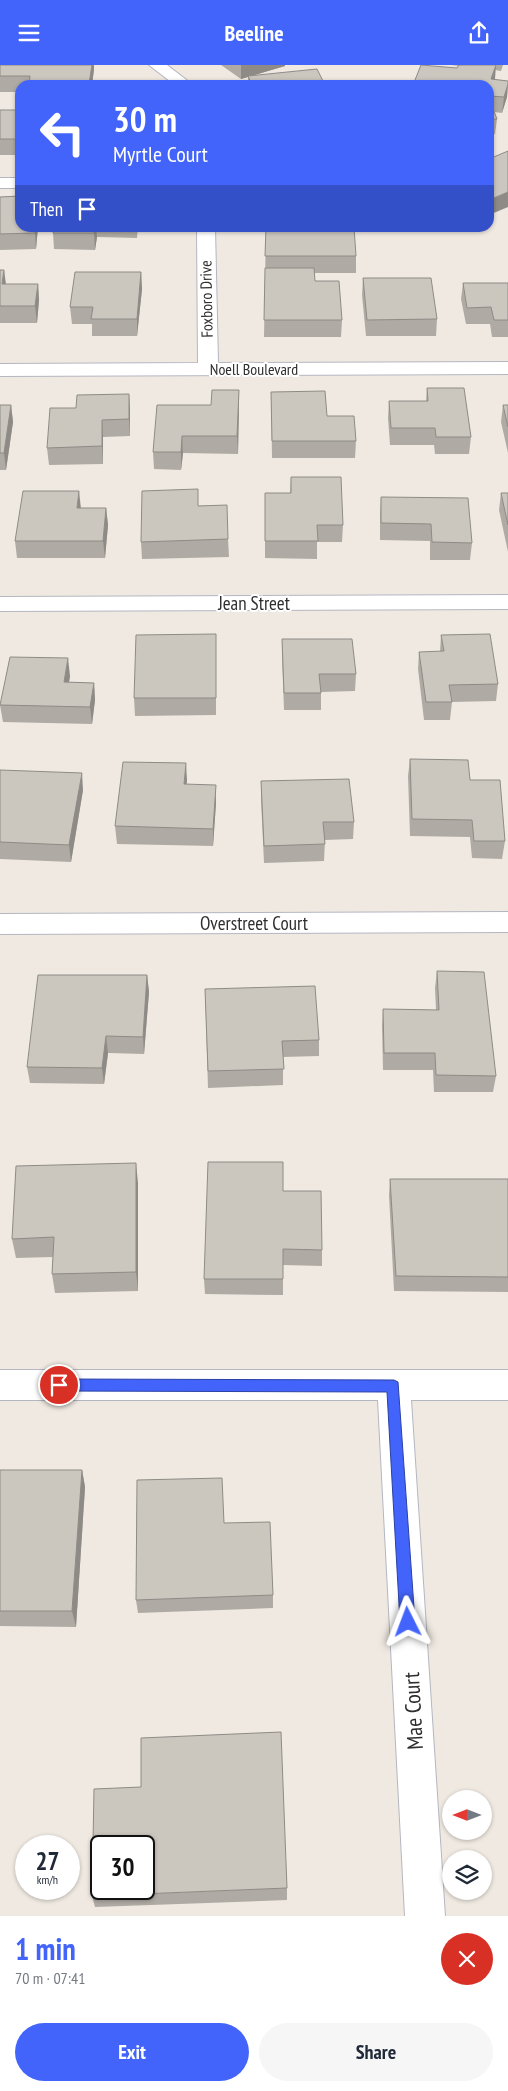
<!DOCTYPE html>
<meta charset="utf-8">
<style>
:root{--surface:#fff;--page:#f6f6f7;--text:#1f2937;--muted:#747a83;--accent:#4264fb}
body{margin:0;font-family:"PT Sans Narrow",sans-serif;background:var(--page);color:var(--text);height:100vh;display:flex;flex-direction:column;font-size:19px;white-space:nowrap}
*{box-sizing:border-box;margin:0}
p{font-size:16px;color:var(--muted)}
.icon{flex:none;width:28px;height:28px;fill:none;stroke:currentColor;stroke-width:2;stroke-linecap:round;stroke-linejoin:round}
.map{position:relative;height:1851px;overflow:hidden}
.sheet{display:flex;flex-direction:column;background:var(--surface);flex:1}
.sheet>*{flex:none}
.banner{position:absolute;left:15px;top:15px;width:479px;height:152px;border-radius:15px;box-shadow:0 1px 4px #0004;background:#4264fb;color:#fff;overflow:hidden}
.needle{width:32px;rotate:270deg}
.buttons{position:absolute;left:442px;top:1725px;display:grid;gap:10px}
.buttons a{display:grid;place-items:center;width:50px;height:50px;border-radius:50%;background:var(--surface);box-shadow:0 1px 4px #0004;font-size:25px}
.speed{position:absolute;left:15px;top:1770px;display:flex;gap:10px;font-size:25px;font-weight:700;text-align:center}
.speed>*{display:grid;place-content:center;width:65px;height:65px;border-radius:50%;background:var(--surface);box-shadow:0 1px 4px #0004;line-height:1}
.speed small{font-size:12px;font-weight:400}
.speed .limit{border:2px solid #111;border-radius:8px;background:#fff;color:#111}
.pin{position:absolute;display:grid;place-items:center;width:42px;height:42px;color:#fff;margin:-21px;border:2px solid #fff;border-radius:50%;box-shadow:0 1px 5px #0007}
.me{position:absolute;width:55px;margin:-28px;rotate:357deg;stroke-linejoin:round;filter:drop-shadow(0 0 4px #0008)}
.turn{display:flex;align-items:center;gap:18px;height:105px;padding:0 15px;font-size:22px}
.turn .icon{width:65px;height:65px;stroke-width:2.5}
.turn b{display:block;font-size:35px;line-height:42px}
.then{display:flex;align-items:center;height:48px;padding:0 15px;background:#0003;gap:10px;font-size:19px}
.round{display:grid;place-items:center;flex:none;width:52px;height:52px;border-radius:26px;background:var(--page)}
.head{display:flex;align-items:center;justify-content:space-between;height:85px;padding:0 15px}
h1{font-size:30px;font-weight:700;line-height:38px;color:var(--accent)}
.button{display:flex;gap:10px;margin-top:auto;padding:10px 15px}
.button a{flex:1;height:58px;border-radius:30px;background:var(--accent);color:#fff;font-size:20px;font-weight:700;line-height:58px;text-align:center}
.button a+a{background:var(--page);color:var(--text)}
header{display:flex;justify-content:space-between;align-items:center;height:65px;padding:0 15px;background:var(--accent);color:#fff;font-size:22px;font-weight:700}
.map>svg:first-child{display:block}
.lines{fill:none;stroke-linecap:round;stroke-linejoin:round}
.street-casing{stroke:#b4b7c1;stroke-width:2}
.street{fill:#fff;fill-rule:evenodd}
.wall{fill:#afaba4}
.shaded-wall{fill:#8e8b86}
.building{fill:#cbc7bf;stroke:#8e8b86;fill-rule:evenodd}
.route{fill:#4264fb;stroke:#2b41a3}
.labels{text-anchor:middle;stroke-width:4;stroke-linejoin:round;paint-order:stroke}
.far-street-label{font-size:16px;fill:#2e2e2e;stroke:#fff}
.street-label{font-size:19px;fill:#2e2e2e;stroke:#fff}
.near-street-label{font-size:22px;fill:#2e2e2e;stroke:#fff}
</style>
<header><svg class="icon" aria-label="menu" viewBox="0 0 24 24"><path d="M4 6h16M4 12h16M4 18h16"/></svg>Beeline<svg class="icon" aria-label="share" viewBox="0 0 24 24"><path d="M12 15V3M7 8l5-5 5 5M5 13v7h14v-7"/></svg></header>
<div class="map">
<svg width="508" height="1851" viewBox="0 0 508 1851">
<rect width="100%" height="100%" fill="#efe9e1"/>
<g class="lines">
<g class="street-casing">
<g id="street">
<polygon points="149,0 167,0 193,20 175,20"/>
<rect x="0" y="113" width="20" height="10"/>
<polygon points="197,162 215,162 218,298 508,297 508,309 0,311 0,299 198,298"/>
<polygon points="508,530 508,544 0,546 0,532"/>
<polygon points="508,847 508,867 0,869 0,849"/>
<polygon points="0,1305 508,1305 508,1335 411,1335 445,1851 405,1851 378,1335 0,1335"/>
</g>
</g>
<use href="#street" class="street"/>
</g>
<g class="wall">
<polygon points="0,0 94,0 94,4 92,20 20,20 20,27 0,27"/>
<polygon points="221,0 285,0 285,1 254,10 325,20 248,20 248,12 241,14"/>
<polygon points="451,0 503,0 501,6 495,5 494,15 508,16 507,32 502,48 494,47 497,54 495,69 489,70 489,20 457,3 458,1"/>
<rect x="0" y="45" width="20" height="45"/>
<polygon points="0,132 38,162 36,184 0,185"/>
<polygon points="54,162 138,162 137,173 97,172 95,185 54,184 53,168"/>
<polygon points="266,162 356,191 356,208 314,208 315,216 342,255 341,272 264,272"/>
<polygon points="0,205 4,205 6,219 38,219 39,235 37,258 0,258"/>
<polygon points="141,207 142,224 137,271 92,271 92,259 72,259 70,242"/>
<polygon points="363,213 437,254 436,271 366,271 362,230"/>
<polygon points="463,218 508,218 508,272 492,272 490,259 466,259 461,234"/>
<polygon points="427,323 471,372 469,389 435,389 434,380 390,380 388,353 389,336 426,336"/>
<polygon points="239,325 238,389 183,388 181,405 154,404 153,387 211,340"/>
<polygon points="271,327 327,351 356,376 355,393 272,393"/>
<polygon points="129,329 130,346 130,371 103,372 103,399 49,400 47,383 76,343"/>
<polygon points="0,340 11,340 13,357 6,405 0,405"/>
<polygon points="503,340 508,340 508,388 501,357"/>
<polygon points="291,412 343,460 342,477 317,477 317,494 265,493 265,428 290,428"/>
<polygon points="501,428 508,428 508,487 499,445"/>
<polygon points="381,432 472,478 470,495 430,495 430,476 380,475 380,449"/>
<polygon points="198,441 228,474 229,492 142,494 141,477"/>
<polygon points="81,443 106,443 108,460 105,493 17,493 15,476"/>
<polygon points="216,569 216,650 135,651 134,633"/>
<polygon points="441,570 498,619 496,636 452,637 450,655 424,655 418,604 419,587 440,587"/>
<polygon points="282,574 356,609 355,626 321,627 321,645 284,645 282,591"/>
<polygon points="70,611 69,617 94,618 95,635 92,659 3,657 0,640"/>
<polygon points="410,694 470,715 505,776 502,794 472,793 470,772 410,771 408,711"/>
<polygon points="0,705 83,725 71,797 0,794"/>
<polygon points="187,715 186,719 216,738 213,781 117,779 115,761"/>
<polygon points="261,716 354,757 353,774 325,775 324,796 264,798 261,734"/>
<polygon points="437,906 496,1011 493,1027 434,1027 433,1005 383,1005 382,961 383,944 436,945 435,923"/>
<polygon points="147,910 149,927 144,989 108,988 104,1019 30,1018 27,1002"/>
<polygon points="205,924 319,975 319,991 283,992 283,1020 208,1023"/>
<polygon points="390,1114 508,1114 508,1227 394,1226 389,1130"/>
<polygon points="138,1118 138,1226 55,1228 52,1209 53,1192 16,1193 12,1174"/>
<polygon points="283,1126 322,1185 322,1201 283,1200 283,1230 205,1229 204,1214"/>
<polygon points="0,1405 82,1405 85,1422 76,1562 0,1561"/>
<polygon points="224,1458 273,1530 273,1543 138,1548 136,1535"/>
<polygon points="287,1823 287,1835 95,1842 92,1831"/>
</g>
<g class="shaded-wall">
<polygon points="92,0 94,0 94,4 92,20 89,20"/>
<polygon points="241,0 285,0 285,1 241,14"/>
<polygon points="496,0 495,14 489,30 491,14"/>
<polygon points="508,19 507,32 502,48 504,32"/>
<polygon points="508,127 508,142 489,150 489,135"/>
<polygon points="35,162 38,162 36,184 35,168"/>
<polygon points="95,162 96,162 97,172 95,185 94,168"/>
<polygon points="4,205 6,222 2,219"/>
<polygon points="141,207 142,224 137,271 137,254"/>
<polygon points="38,219 39,235 37,258 35,241"/>
<polygon points="239,325 239,342 238,389 237,371"/>
<polygon points="129,329 130,346 130,371 129,354"/>
<polygon points="11,340 13,357 6,405 4,388"/>
<polygon points="102,355 103,372 103,399 102,381"/>
<polygon points="182,371 183,388 181,405 181,387"/>
<polygon points="79,426 81,444 77,443"/>
<polygon points="106,443 108,460 105,493 103,476"/>
<polygon points="68,593 70,611 66,634 64,617"/>
<polygon points="94,618 95,635 92,659 90,642"/>
<polygon points="186,698 187,715 185,737 184,719"/>
<polygon points="82,708 83,725 71,797 69,780"/>
<polygon points="216,720 216,738 213,781 213,764"/>
<polygon points="147,910 149,927 144,989 143,972"/>
<polygon points="106,971 108,988 104,1019 102,1003"/>
<polygon points="136,1098 138,1118 138,1226 136,1207"/>
<polygon points="82,1405 85,1422 76,1562 72,1546"/>
</g>
<g class="building">
<polygon points="0,0 92,0 89,19 29,19 30,11 0,11"/>
<polygon points="421,0 457,3 459,0 496,0 491,14 508,16 508,19 504,32 489,31 489,20 413,20"/>
<polygon points="317,4 325,20 252,20 248,11"/>
<polygon points="489,44 493,44 497,54 489,54"/>
<polygon points="0,45 20,45 19,54 20,54 20,74 0,74"/>
<polygon points="508,86 508,127 489,135 489,94"/>
<polygon points="20,131 20,162 35,162 35,168 0,169 0,132"/>
<polygon points="54,162 95,162 94,168 53,168"/>
<polygon points="266,162 354,162 356,191 265,191"/>
<polygon points="265,203 314,203 315,216 339,216 342,255 264,255"/>
<polygon points="0,205 4,205 2,219 38,219 35,241 0,241"/>
<polygon points="75,207 141,207 137,254 91,254 93,242 70,242"/>
<polygon points="363,213 431,213 437,254 367,255"/>
<polygon points="463,218 508,218 508,255 494,255 491,242 467,243"/>
<polygon points="427,323 464,323 471,372 436,372 435,363 391,363 389,336 428,336"/>
<polygon points="212,325 239,325 237,371 182,371 181,387 153,387 157,340 211,340"/>
<polygon points="325,326 327,351 354,351 356,376 272,376 271,327"/>
<polygon points="129,329 129,354 102,355 102,381 47,383 50,343 76,343 77,330"/>
<polygon points="0,340 11,340 4,388 0,388"/>
<polygon points="503,340 508,340 508,362"/>
<polygon points="291,412 341,412 343,460 317,460 318,476 265,476 265,428 291,428"/>
<polygon points="198,424 198,441 227,440 228,474 141,477 142,426"/>
<polygon points="23,426 79,426 77,443 106,443 103,476 15,476"/>
<polygon points="501,428 508,428 508,460"/>
<polygon points="381,432 468,433 472,478 432,477 431,459 381,458"/>
<polygon points="216,569 216,633 134,633 136,570"/>
<polygon points="490,569 498,619 449,620 452,637 426,637 419,587 444,586 441,570"/>
<polygon points="282,574 352,574 356,609 319,609 321,628 284,628"/>
<polygon points="10,592 68,593 64,617 94,618 90,642 0,640"/>
<polygon points="410,694 468,695 470,715 500,715 505,776 474,776 472,755 412,754"/>
<polygon points="123,697 186,698 184,719 216,720 213,764 115,761"/>
<polygon points="0,705 82,708 69,780 0,777"/>
<polygon points="349,714 354,757 323,757 325,779 264,781 261,716"/>
<polygon points="437,906 484,907 496,1011 436,1010 435,988 384,988 383,944 439,945"/>
<polygon points="38,910 147,910 143,972 106,971 102,1003 27,1002"/>
<polygon points="315,921 319,975 282,976 284,1004 208,1006 205,924"/>
<polygon points="208,1097 283,1097 283,1126 321,1126 322,1185 283,1184 283,1214 204,1214"/>
<polygon points="136,1098 136,1207 52,1209 54,1172 12,1174 16,1101"/>
<polygon points="390,1114 508,1114 508,1212 396,1211"/>
<polygon points="0,1405 82,1405 72,1546 0,1546"/>
<polygon points="222,1413 224,1458 270,1457 273,1530 136,1535 137,1415"/>
<path d="M281 1667 287 1823 92 1831 94 1724 141 1722V1673ZM101 1781H144V1824H101Z"/>
</g>
<polygon class="route" points="59,1314 394,1315 398,1317 415,1557 413,1562 408,1564 402,1562 400,1557 387,1327 59,1326 54,1324 52,1320 54,1316"/>
<g class="labels">
<g class="far-street-label">
<text transform="translate(206 234) rotate(-91)" y="6">Foxboro Drive</text>
<text x="254" y="310">Noell Boulevard</text>
</g>
<g class="street-label">
<text x="254" y="545">Jean Street</text>
<text x="254" y="865">Overstreet Court</text>
</g>
<g class="near-street-label">
<text transform="translate(413 1646) rotate(-93)" y="8">Mae Court</text>
</g>
</g>
</svg>
<div class="buttons">
<a><svg class="needle" viewBox="-14 -14 28 28"><path d="M0-13l5 13h-10z" fill="#e53935"/><path d="M0 13l5-13h-10z" fill="#747a83"/></svg></a>
<a><svg class="icon" aria-label="layers" viewBox="0 0 24 24"><path d="M12 4l9 5-9 5-9-5zM3 14l9 5 9-5"/></svg></a>
</div>
<div class="speed"><div>27<small>km/h</small></div><div class="limit">30</div></div>
<div class="pin" style="left:59px;top:1320px;background:#d93025"><svg class="icon" aria-label="arrive" viewBox="0 0 24 24"><path d="M6 21V4h12l-3 4 3 4H6"/></svg></div>
<svg class="me" style="left:408px;top:1557px" viewBox="-20 -20 40 40"><path d="M0-17L14 15 0 8-14 15z" fill="#4264fb" stroke="#fff" stroke-width="4"/></svg>
<div class="banner">
<div class="turn"><svg class="icon" aria-label="left" viewBox="0 0 24 24"><path d="M17 20v-9H6M10 6l-5 5 5 5"/></svg><div><b>30 m</b>Myrtle Court</div></div>
<div class="then">Then<svg class="icon" aria-label="arrive" viewBox="0 0 24 24"><path d="M6 21V4h12l-3 4 3 4H6"/></svg></div>
</div>
</div>
<section class="sheet">
<div class="head"><div><h1>1 min</h1><p>70 m · 07:41</p></div><a class="round" style="background:#d93025;color:#fff"><svg class="icon" aria-label="close" viewBox="0 0 24 24"><path d="M6 6l12 12M18 6L6 18"/></svg></a></div>
<div class="button"><a>Exit</a><a>Share</a></div>
</section>
